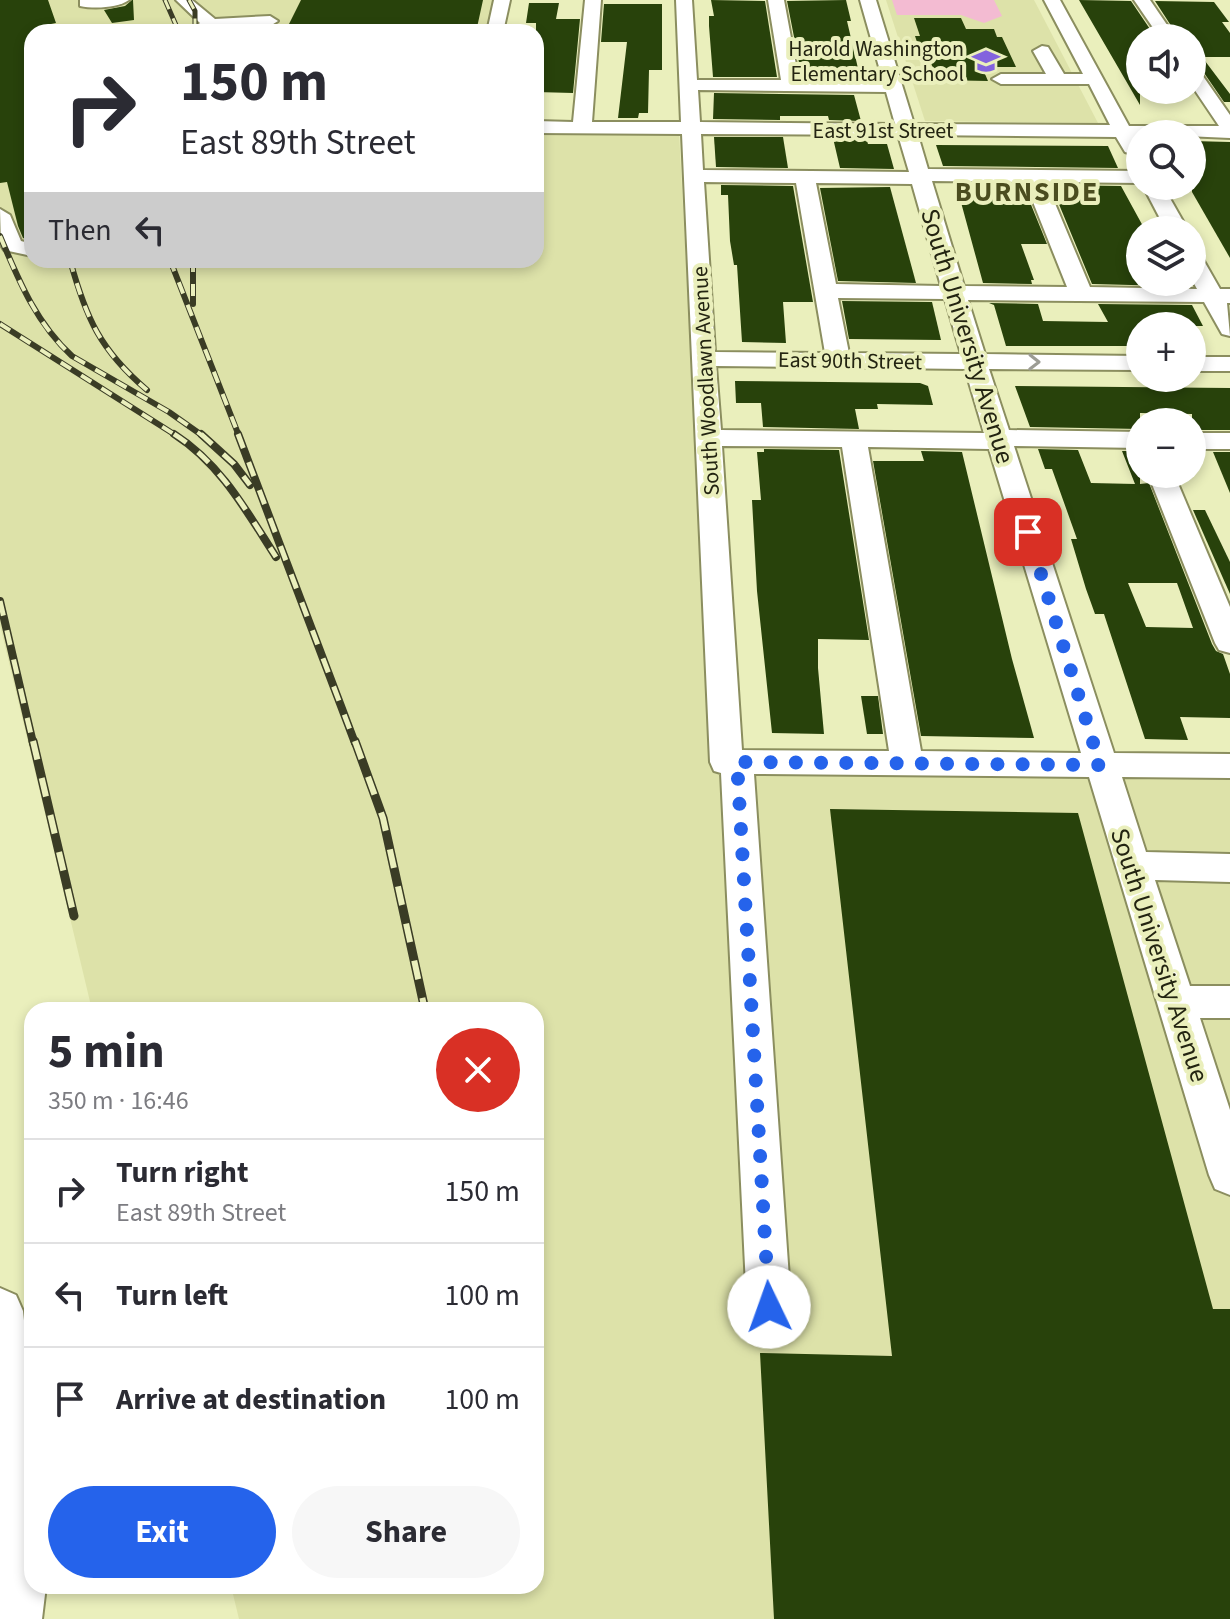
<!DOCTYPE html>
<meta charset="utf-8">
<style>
:root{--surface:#fff;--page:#f7f7f7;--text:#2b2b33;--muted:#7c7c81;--line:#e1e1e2;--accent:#2563eb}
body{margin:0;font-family:"Source Sans 3",sans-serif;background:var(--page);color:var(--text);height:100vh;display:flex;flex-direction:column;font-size:30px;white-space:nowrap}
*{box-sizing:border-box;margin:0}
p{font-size:26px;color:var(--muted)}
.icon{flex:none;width:44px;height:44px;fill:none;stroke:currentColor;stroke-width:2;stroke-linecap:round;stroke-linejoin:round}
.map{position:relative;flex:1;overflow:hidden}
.sheet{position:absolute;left:24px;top:1002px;width:520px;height:592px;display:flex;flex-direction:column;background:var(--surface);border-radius:24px;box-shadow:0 4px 12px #0003}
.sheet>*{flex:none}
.banner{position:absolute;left:24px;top:24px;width:520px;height:244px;border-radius:24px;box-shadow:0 4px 12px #0003;background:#fff;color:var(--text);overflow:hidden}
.tools{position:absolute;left:1126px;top:24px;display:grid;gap:16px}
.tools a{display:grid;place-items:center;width:80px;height:80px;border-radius:50%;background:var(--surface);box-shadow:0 4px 12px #0003;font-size:40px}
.pin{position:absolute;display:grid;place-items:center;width:68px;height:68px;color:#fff;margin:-34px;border-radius:16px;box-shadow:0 4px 12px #0006}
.me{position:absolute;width:88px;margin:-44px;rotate:357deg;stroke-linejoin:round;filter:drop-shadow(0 0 6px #0008)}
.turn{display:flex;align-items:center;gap:28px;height:168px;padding:0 24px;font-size:36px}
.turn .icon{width:104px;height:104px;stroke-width:2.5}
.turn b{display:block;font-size:56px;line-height:68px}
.then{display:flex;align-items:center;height:76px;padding:0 24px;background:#0003;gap:16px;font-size:30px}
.round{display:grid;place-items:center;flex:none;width:84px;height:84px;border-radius:42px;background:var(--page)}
.summary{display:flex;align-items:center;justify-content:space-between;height:136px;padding:0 24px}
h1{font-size:48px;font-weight:700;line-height:60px}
.cta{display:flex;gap:16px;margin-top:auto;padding:16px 24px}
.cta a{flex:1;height:92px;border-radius:48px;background:var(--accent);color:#fff;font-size:32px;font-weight:700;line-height:92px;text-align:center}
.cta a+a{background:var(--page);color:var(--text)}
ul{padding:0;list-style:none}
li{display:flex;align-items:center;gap:24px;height:104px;padding:0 24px;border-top:2px solid var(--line)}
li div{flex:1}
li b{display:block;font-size:30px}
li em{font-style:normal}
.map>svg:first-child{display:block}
.built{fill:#dde2a9}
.green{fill:#f3bbd2}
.building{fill:#28420b;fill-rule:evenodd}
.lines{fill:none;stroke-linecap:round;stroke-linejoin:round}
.minor-casing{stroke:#8b8e5f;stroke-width:4}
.minor{fill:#fff;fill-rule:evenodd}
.rail-far3-casing{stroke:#3a3c25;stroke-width:5}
.rail-far2-casing{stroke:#3a3c25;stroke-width:6}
.rail-far1-casing{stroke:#3a3c25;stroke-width:8}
.rail-casing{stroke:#3a3c25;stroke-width:9}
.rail-far3{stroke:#eaefbc;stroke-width:3;stroke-dasharray:10;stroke-linecap:butt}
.rail-far2{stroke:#eaefbc;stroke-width:4;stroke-dasharray:12;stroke-linecap:butt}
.rail-far1{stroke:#eaefbc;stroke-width:5;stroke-dasharray:15;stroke-linecap:butt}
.rail{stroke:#eaefbc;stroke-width:6;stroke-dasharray:19;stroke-linecap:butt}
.oneway{stroke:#9c9c94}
.route{stroke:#2563eb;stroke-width:14;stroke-dasharray:0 25.2}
.labels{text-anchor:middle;stroke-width:8;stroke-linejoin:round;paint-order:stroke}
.far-poi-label{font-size:22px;fill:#232411;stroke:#eaefbc;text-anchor:end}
.far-street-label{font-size:22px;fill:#232411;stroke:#eaefbc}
.street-label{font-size:26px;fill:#232411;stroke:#eaefbc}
.far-district-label{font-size:28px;font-weight:bold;letter-spacing:2px;fill:#4b4d20;stroke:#eaefbc}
</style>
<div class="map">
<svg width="1230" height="1619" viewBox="0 0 1230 1619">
<rect width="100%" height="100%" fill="#eaefbc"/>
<g class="built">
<polygon points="0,0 496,0 489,32 32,32 32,260 536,260 536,132 679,133 713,760 1230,760 1230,1619 239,1619 231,1586 536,1586 536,1010 92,1010 0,625"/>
<polygon points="886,0 1034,0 1098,123 925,121"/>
</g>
<polygon class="green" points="892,0 994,0 1002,16 984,23 961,15 897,15"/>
<g class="building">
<polygon points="0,0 48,0 56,23 51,24 54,32 32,32 32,241 23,238 18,226 7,182 0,183"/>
<polygon points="132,0 133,0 134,20 112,23 104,10 125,6"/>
<polygon points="301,0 483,0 476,32 285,32"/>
<polygon points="711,0 765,1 777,77 713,77 709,26 709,16 714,16"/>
<polygon points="846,0 851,21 847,21 860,77 802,78 787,1"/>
<polygon points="1079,0 1131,1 1156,38 1140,38 1140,105"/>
<polygon points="1155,1 1214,2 1229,22 1222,22 1230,33 1230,57 1202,57 1230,94 1230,102 1224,102 1200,67 1192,65 1192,38 1179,38"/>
<polygon points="529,3 559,3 556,19 580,19 573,93 536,92 536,23 526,23"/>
<polygon points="604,4 662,4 662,70 649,70 648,113 639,113 638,118 618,118 627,42 601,42"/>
<polygon points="914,18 961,18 966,29 994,29 997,37 1002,37 1016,67 982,67 988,81 937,80 930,60 923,60 915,36 920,36"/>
<polygon points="714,93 854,95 861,121 829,120 828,116 780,116 780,120 713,119"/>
<polygon points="714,137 783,137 788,168 716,167"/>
<polygon points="833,138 866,138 868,144 887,144 894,169 840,168"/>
<polygon points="1192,141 1230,142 1230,258 1192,192"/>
<polygon points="936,145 1108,146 1118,168 943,166"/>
<polygon points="956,184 1023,185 1047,244 1021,244 1034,280 1031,280 1032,284 983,283"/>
<polygon points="721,185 793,186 813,302 783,302 786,343 742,342 737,265 734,265 730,241 728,195 721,195"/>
<polygon points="1051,185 1121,186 1144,228 1140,228 1140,283 1169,283 1170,286 1092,284"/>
<polygon points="890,187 916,283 838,281 820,188"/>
<polygon points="842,301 932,302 941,340 849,339"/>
<polygon points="989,303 1038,304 1043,321 1108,322 1098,304 1192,305 1203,326 1140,326 1140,346 1006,346 994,305"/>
<polygon points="735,381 920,383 928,386 933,405 877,404 878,409 855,409 859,429 763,427 761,403 736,403"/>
<polygon points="1015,386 1230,388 1230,430 1192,430 1192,414 1140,413 1140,429 1030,427"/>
<polygon points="764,449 839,450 869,640 818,639 818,668 824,734 772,733 757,591 752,500 761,500 757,452 764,452"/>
<path d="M1038 449 1078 450 1091 483 1135 484 1122 451H1140V484L1149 483 1212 644 1216 651 1223 654 1230 674V718L1180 717 1188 740 1145 739 1104 614H1095L1086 589 1071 539H1077L1052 469H1045ZM1128 583H1177L1193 628 1146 627Z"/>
<polygon points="921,451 962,452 1012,659 1034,738 921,736 873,461 924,461"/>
<polygon points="1213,452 1230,452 1230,493"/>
<polygon points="1193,510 1205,510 1230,562 1230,594"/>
<polygon points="861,696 878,696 883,734 867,734"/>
<polygon points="830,809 1078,813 1213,1309 1230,1309 1230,1619 774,1619 760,1353 892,1356"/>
</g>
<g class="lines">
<g class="minor-casing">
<g id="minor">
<path d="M80 0H129C118 8 94 9 80 6Z"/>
<polygon points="176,0 192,0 215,19 270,16 278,21 270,26 188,32 200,23"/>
<polygon points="494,0 510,0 503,32 487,32"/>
<path d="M585 0H601L592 122H681L676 0H692L697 80H781L768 0H784L799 81H883L860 0H876L914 124 1110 125 1089 84H1001L992 79 1001 74H1046L1033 51 1042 46 1048 47 1064 74H1083L1044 0H1060L1129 126H1219L1192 86V68L1198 69 1230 115V138L1140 134V137H1136L1140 150 1132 154 1125 152 1116 137 918 135 928 169 1140 171V183L1046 182 1090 287 1197 289 1192 280V252L1200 254 1220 289H1230V303H1227L1230 336 1222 334 1204 302 968 300 985 354 1140 356V370L989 369 1009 430 1140 432V448L1014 446 1114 753 1230 754V778L1122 777 1146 852 1230 854V882L1155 880 1190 986H1230V1018H1200L1230 1110V1195L1215 1189 1209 1175 1089 777 754 774 791 1307 785 1323 769 1329 753 1323 747 1307 721 773 714 771 710 762 682 134 536 133V121L573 122ZM698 90 886 92 895 124 700 122ZM701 134 898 135 909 172 703 170ZM932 181 1025 182 1067 287 964 286ZM704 182 796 183 825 353 715 352ZM816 183 912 184 941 286 836 284ZM838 298 945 299 961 354 849 353ZM716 366 965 369 984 433 721 430ZM722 446 842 447 889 751 742 750ZM868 447 989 449 1081 753 921 751Z"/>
<polygon points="1134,0 1150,0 1176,38 1160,38"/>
<polygon points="1143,186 1163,186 1188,230 1166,230"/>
<polygon points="0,209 10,215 21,241 32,244 32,256 4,250 1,245"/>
<rect x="1192" y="357" width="38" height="14"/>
<rect x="1192" y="433" width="38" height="16"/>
<polygon points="1148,474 1174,474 1230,607 1230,653 1219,650 1215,643"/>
<polygon points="0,1288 16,1295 23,1311 32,1397 32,1586 46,1586 42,1619 0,1619"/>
</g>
</g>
<use href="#minor" class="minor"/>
<g class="rail-far3-casing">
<g id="rail-far3">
<polyline points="165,0 179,32"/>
<polyline points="189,0 195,11 195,32"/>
</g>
</g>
<g class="rail-far2-casing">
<g id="rail-far2">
<path d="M0 236C19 281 36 323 72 356L169 412 203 436"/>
<path d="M70 260C86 318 100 350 147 390"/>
<polyline points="170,260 239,436"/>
<polyline points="193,260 193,304"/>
<polyline points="0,324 177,436"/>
</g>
</g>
<g class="rail-far1-casing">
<g id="rail-far1">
<path d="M174 434C221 464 247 512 276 557"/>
<polyline points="201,434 234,464 250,485"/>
<polyline points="238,434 355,743"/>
<polyline points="0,601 33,743"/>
</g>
</g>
<g class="rail-casing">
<g id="rail">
<polyline points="33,741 74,916"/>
<polyline points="355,741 383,818 425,1010"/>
</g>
</g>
<use href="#rail-far3" class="rail-far3"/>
<use href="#rail-far2" class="rail-far2"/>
<use href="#rail-far1" class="rail-far1"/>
<use href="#rail" class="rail"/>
</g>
<defs><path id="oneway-chevron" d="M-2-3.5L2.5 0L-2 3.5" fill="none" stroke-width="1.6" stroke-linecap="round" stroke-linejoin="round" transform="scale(2)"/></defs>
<use class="oneway" href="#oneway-chevron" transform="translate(1034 362) rotate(1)"/>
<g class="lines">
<polyline class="route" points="769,1307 737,762 1100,765 1028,532"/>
</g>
<defs>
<g id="school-bare" transform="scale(2.16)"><path d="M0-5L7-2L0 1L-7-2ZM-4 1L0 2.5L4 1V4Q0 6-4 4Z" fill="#8363de" stroke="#eaefbc" stroke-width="2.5" paint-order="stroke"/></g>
</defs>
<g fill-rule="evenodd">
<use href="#school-bare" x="986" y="61"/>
</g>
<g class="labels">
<g class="far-poi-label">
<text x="964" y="56">Harold Washington<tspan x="964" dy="25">Elementary School</tspan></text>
</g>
<g class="far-street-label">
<text x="883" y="138">East 91st Street</text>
<text transform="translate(850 360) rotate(1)" y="8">East 90th Street</text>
<text transform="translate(705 381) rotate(-93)" y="8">South Woodlawn Avenue</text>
</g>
<g class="street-label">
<text transform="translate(968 336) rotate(73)" y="9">South University Avenue</text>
<text transform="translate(1160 955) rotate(72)" y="9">South University Avenue</text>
</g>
<g class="far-district-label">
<text x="1027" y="201">BURNSIDE</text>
</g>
</g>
</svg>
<div class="tools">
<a><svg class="icon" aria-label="sound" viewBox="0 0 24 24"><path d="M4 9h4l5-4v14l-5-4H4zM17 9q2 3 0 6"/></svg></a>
<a><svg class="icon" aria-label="search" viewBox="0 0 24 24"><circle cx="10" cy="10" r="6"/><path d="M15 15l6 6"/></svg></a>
<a><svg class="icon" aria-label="layers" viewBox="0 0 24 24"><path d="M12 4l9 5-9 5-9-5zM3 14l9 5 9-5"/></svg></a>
<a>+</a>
<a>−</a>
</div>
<div class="pin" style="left:1028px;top:532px;background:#d93025"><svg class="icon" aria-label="arrive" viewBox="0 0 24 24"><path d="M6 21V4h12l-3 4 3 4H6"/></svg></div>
<svg class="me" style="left:769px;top:1307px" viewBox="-20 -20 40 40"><circle r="19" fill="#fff"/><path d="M0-13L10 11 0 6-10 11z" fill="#2563eb"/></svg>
<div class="banner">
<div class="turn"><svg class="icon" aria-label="right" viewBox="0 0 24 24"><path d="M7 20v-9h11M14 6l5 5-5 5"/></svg><div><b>150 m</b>East 89th Street</div></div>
<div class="then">Then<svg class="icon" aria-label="left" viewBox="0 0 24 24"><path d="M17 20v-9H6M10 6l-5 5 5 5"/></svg></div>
</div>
<section class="sheet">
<div class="summary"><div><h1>5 min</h1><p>350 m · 16:46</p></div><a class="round" style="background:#d93025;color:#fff"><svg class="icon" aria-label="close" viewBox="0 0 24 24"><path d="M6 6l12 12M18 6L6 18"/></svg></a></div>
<ul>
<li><svg class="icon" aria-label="right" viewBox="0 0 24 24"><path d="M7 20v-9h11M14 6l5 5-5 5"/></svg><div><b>Turn right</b><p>East 89th Street</p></div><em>150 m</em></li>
<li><svg class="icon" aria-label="left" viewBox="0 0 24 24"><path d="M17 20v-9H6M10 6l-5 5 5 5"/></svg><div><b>Turn left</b></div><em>100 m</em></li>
<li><svg class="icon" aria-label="arrive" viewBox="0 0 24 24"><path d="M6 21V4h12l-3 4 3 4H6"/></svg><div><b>Arrive at destination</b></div><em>100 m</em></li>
</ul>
<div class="cta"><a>Exit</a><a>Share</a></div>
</section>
</div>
